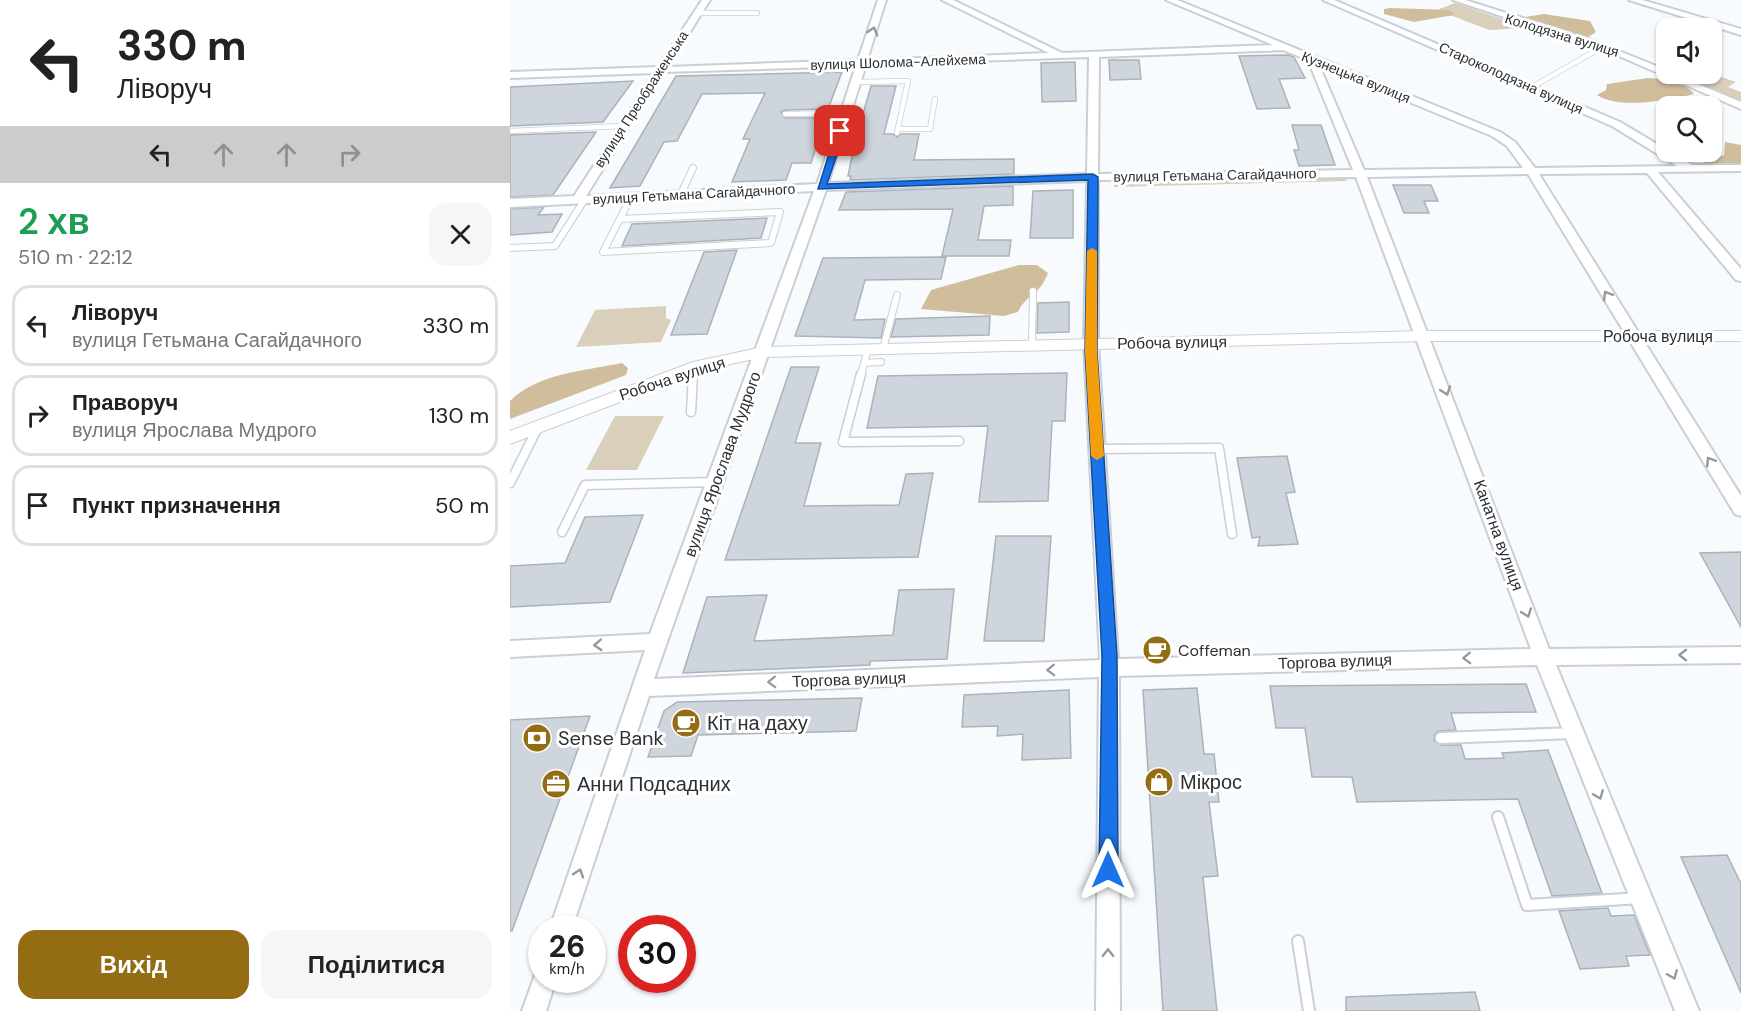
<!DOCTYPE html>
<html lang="uk">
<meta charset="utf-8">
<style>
:root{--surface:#fff;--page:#f6f6f6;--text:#222;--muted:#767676;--line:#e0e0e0;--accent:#936c14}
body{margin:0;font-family:"DM Sans",sans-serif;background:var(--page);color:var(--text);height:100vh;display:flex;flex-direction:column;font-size:22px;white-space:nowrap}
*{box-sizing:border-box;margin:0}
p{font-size:20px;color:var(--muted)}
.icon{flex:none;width:33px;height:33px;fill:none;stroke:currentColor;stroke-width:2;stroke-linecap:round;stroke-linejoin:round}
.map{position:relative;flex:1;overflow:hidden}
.details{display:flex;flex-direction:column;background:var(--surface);width:510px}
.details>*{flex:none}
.top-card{background:#fff;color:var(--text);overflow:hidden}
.controls{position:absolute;left:1146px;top:18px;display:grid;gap:12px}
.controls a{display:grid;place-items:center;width:66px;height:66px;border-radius:12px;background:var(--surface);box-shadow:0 2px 4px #0004;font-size:30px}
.speed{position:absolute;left:18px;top:915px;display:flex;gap:12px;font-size:30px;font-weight:700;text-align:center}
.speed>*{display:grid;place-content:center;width:78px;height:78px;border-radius:50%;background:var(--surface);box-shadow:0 2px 4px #0004;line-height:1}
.speed small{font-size:15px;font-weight:400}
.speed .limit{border:9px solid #d22;background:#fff;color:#111}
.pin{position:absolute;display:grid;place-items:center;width:51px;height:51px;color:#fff;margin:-26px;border-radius:12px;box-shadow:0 3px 9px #0006}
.me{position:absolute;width:66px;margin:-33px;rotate:0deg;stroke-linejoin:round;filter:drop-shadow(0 0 4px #0008)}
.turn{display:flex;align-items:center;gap:21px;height:126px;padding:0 18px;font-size:27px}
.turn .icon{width:78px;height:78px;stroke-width:2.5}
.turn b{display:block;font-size:42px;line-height:51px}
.lanes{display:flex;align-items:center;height:57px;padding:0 18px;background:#0003;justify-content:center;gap:30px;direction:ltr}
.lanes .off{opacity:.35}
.round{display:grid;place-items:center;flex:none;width:63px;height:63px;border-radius:18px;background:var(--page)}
.summary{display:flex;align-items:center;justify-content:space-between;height:102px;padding:0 18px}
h1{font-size:36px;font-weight:600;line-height:45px;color:#1e9e55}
.cta{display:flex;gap:12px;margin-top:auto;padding:12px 18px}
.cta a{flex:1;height:69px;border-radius:18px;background:var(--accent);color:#fff;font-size:24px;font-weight:600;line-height:69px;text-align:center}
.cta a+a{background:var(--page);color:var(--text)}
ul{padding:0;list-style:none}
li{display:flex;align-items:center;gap:18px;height:81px;margin:0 12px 9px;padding:0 6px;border:3px solid var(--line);border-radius:18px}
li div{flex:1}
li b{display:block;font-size:22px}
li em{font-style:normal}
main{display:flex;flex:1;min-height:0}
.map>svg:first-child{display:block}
.green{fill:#dacfba}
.forest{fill:#d0bd9c}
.building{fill:#ced5dc;stroke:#abb2b9;stroke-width:1.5}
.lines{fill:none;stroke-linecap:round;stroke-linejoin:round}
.service-far3-casing{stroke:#c8cfd6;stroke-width:6}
.service-far2-casing{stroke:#c8cfd6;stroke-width:8}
.service-far1-casing{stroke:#c8cfd6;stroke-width:11}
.service-casing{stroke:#c8cfd6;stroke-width:14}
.minor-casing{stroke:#c8cfd6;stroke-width:4}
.tertiary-casing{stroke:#c8cfd6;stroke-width:2}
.service-far3{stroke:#fff;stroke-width:4.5}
.service-far2{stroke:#fff;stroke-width:6}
.service-far1{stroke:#fff;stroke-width:8}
.service{stroke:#fff;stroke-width:10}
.minor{fill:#fff;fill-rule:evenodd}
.tertiary{fill:#fff;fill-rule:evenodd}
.oneway{stroke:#969899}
.route{fill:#1a73e8;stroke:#114b97;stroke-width:1.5}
.slow{fill:#f59e0b}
.labels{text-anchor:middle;stroke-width:6;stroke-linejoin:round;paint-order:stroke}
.far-street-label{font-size:14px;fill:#2d3033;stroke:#fff}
.street-label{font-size:16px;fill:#2d3033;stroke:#fff}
.poi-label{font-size:16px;fill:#2d3033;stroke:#fff;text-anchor:start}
.near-poi-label{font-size:20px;fill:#2d3033;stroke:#fff;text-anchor:start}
</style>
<main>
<section class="details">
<div class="top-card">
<div class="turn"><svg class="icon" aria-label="left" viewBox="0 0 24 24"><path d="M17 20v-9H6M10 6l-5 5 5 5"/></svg><div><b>330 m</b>Ліворуч</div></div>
<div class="lanes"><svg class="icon" aria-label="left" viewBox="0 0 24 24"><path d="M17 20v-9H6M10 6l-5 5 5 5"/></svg><svg class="icon off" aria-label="ahead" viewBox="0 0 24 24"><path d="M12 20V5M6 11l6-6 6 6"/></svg><svg class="icon off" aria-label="ahead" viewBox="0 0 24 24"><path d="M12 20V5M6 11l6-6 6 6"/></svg><svg class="icon off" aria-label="right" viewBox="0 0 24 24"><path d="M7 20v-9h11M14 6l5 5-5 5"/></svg></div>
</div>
<div class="summary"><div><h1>2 хв</h1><p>510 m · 22:12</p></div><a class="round"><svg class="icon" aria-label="close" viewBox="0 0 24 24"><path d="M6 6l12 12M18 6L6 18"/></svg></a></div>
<ul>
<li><svg class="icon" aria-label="left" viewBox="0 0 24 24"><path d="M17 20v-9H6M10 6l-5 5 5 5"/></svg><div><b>Ліворуч</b><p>вулиця Гетьмана Сагайдачного</p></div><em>330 m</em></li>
<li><svg class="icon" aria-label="right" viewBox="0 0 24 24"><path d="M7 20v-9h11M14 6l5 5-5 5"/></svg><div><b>Праворуч</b><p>вулиця Ярослава Мудрого</p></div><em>130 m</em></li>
<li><svg class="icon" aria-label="arrive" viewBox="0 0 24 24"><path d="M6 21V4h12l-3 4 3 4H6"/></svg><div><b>Пункт призначення</b></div><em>50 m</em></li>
</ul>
<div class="cta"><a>Вихід</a><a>Поділитися</a></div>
</section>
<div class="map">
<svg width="1231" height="1011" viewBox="0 0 1231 1011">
<rect width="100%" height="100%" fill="#f8fbfe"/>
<g class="green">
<polygon points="945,3 1018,28 979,30 927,10"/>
<polygon points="1165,74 1181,74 1195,78 1202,74 1226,82 1218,87 1231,92 1231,101"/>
<polygon points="834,176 837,181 604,187 604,182"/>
<polygon points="156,306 156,318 161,320 151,342 66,347 85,310"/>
<polygon points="105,416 154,416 127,470 76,470"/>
</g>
<g class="forest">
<polygon points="880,8 940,10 944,15 904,22 874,14 874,9"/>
<polygon points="998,11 1015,17 1034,14 1080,21 1086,32 1077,38 989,13"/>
<path d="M1138 78C1154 79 1174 80 1184 94 1158 100 1110 110 1087 95L1096 90 1097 84Z"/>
<polygon points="1215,142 1231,145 1231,164 1197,166 1192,163 1214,155"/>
<path d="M509 265H527L538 273C529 297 517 293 508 312L494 316 411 309 421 290Z"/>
<path d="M112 363 118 368 116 375 0 419V401C28 373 74 371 112 363Z"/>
</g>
<g class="building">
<polygon points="778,55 784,57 795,78 769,79 780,108 747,109 729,56"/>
<polygon points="599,60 629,60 631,79 600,80"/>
<polygon points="565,62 566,101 532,102 531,63"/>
<polygon points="332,72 318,109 275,110 271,112 275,118 315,118 301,163 282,163 276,180 222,182 240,139 233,139 255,93 192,94 167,141 154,142 130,186 100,188 166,76"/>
<polygon points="123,81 93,122 0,126 0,87"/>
<polygon points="361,86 386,86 374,134 383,134 387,137 391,134 409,134 404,160 504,159 504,174 340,180 341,176 338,176 345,142"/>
<polygon points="782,125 811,125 825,165 789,166 784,150 789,150"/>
<polygon points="86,132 43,195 0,197 0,135"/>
<polygon points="883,185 921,185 928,201 914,201 919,213 894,213"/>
<polygon points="503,186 503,205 474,206 468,240 501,240 499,256 432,256 443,209 329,210 336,192"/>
<polygon points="563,190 563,238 520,238 523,191"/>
<polygon points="34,207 28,215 52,214 42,232 0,235 0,209"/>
<polygon points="257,218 251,238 112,246 122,224"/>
<polygon points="227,250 197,334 161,335 194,252"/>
<polygon points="436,257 431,279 355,280 344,320 375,319 371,338 285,336 313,258"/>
<polygon points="559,302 559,332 527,333 528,303"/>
<polygon points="480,316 479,335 381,337 386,319"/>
<polygon points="281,367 309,367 285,443 311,443 294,506 389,505 396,474 423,473 408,557 215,560"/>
<polygon points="557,373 555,421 542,421 538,501 469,502 478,426 357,428 368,376"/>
<polygon points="777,456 785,492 776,493 788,544 748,546 750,537 742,538 727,458"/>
<polygon points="133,515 100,602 0,607 0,566 55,563 75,517"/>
<polygon points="486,536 541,536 534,641 474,641"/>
<polygon points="1231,552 1231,627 1190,553"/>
<polygon points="444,589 437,659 360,661 360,665 173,673 197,597 257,595 244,641 383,635 389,590"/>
<polygon points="1016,684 1026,712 941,713 946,730 928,731 924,735 924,741 931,745 951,745 955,759 994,758 992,753 1038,750 1092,893 1042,896 1008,799 847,802 842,777 802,777 795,728 766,728 760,686"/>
<polygon points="687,688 694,754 704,754 709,802 699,802 708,876 693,877 707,1011 653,1011 633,690"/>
<polygon points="559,690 561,758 512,760 513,734 487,736 488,726 452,727 454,695"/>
<polygon points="352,698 346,731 188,735 181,756 138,757 154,711 167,702"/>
<polygon points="80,716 2,931 0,931 0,720"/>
<polygon points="1217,855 1231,884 1231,993 1171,857"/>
<polygon points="1098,908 1101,916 1124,915 1140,955 1116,956 1119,966 1070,969 1049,911"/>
<polygon points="965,992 970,1011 836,1011 836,997"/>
</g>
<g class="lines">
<g class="service-far3-casing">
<g id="service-far3">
<polyline points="187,13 247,13"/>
<polyline points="347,82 398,81 387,133"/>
<polyline points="1022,87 1094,46"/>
<polyline points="275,114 337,113"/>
<polyline points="388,129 420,129 425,99"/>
<polyline points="0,131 112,126"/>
</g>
</g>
<g class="service-far2-casing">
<g id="service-far2">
<polyline points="171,194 183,168"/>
<polyline points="110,219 270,212 261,243 93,252 121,197"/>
<polyline points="0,248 45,246 75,199"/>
<polyline points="522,345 523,291"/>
<polyline points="373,349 387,295"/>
<polyline points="354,363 371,362"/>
<polyline points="183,375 183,368"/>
<polyline points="351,375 358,349"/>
</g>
</g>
<g class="service-far1-casing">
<g id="service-far1">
<polyline points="351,374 333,442 449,441"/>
<polyline points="181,412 183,374"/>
<polyline points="587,449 709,448 722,534"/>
<polyline points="0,483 28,427"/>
<polyline points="52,532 75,485 205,482"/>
</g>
</g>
<g class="service-casing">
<g id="service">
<polyline points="931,738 1064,733"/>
<polyline points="988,817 1017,905 1131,898"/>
<polyline points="788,941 799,1011"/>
</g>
</g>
<g class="minor-casing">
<g id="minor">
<path d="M192 0H200L158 67 348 60 368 0H376L357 60 539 53 432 0H443L552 53 763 45 656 0H667L990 132 1005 142 1025 168 1167 166 1102 126 813 0H824L1110 122 1182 165H1231V171L1148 172 1231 269V281L1226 280 1137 173 1029 174 1231 496V516L1225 514 1018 174 857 177 1039 649 1231 647V663L1046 665 1189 1011H1165L1027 665 609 676 610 1011H586L589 677 139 696 62 928H40L135 650 0 657V641L140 634 304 191 0 207V199L64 196 144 73 0 78V72L148 67ZM773 50 798 60 843 170 588 174 589 57ZM579 57 577 174 318 183 356 65ZM809 65 982 136 997 146 1013 168 854 170ZM346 66 307 184 76 196 154 72ZM846 177 1021 649 608 659 588 344V180ZM577 181 574 344 590 660 144 679 316 190Z"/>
<polygon points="943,0 955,0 1082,40 1156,70 1156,74 1164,74 1231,102 1231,109 1102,53"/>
<polygon points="1119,0 1132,0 1231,29 1231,35"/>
<polygon points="32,969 32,980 46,980 36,1011 12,1011 26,972"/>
</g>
</g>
<g class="tertiary-casing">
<polygon id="tertiary" points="916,331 1231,331 1231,341 916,341 253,357 193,370 0,444 0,431 183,362 253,347"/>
</g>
<use href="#service-far3" class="service-far3"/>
<use href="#service-far2" class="service-far2"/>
<use href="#service-far1" class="service-far1"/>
<use href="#service" class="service"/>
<use href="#minor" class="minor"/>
<use href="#tertiary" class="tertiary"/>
</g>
<defs><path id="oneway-chevron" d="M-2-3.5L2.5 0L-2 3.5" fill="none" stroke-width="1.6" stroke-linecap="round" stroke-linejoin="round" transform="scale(1.5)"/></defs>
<g class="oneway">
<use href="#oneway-chevron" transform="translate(363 31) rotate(-73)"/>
<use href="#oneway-chevron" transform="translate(1097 295) rotate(-121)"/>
<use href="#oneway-chevron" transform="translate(936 391) rotate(70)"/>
<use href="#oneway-chevron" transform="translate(1200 461) rotate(-122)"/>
<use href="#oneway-chevron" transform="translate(1017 613) rotate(70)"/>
<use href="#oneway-chevron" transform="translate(88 645) rotate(177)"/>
<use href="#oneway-chevron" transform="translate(1173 655) rotate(180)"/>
<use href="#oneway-chevron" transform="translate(957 658) rotate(178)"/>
<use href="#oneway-chevron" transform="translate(541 670) rotate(178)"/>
<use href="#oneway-chevron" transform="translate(262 682) rotate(178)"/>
<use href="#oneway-chevron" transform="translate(1089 795) rotate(68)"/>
<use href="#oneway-chevron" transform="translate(69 873) rotate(-72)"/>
<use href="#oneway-chevron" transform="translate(598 953) rotate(-90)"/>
<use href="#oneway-chevron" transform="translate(1163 975) rotate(68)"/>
</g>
<polygon class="route" points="330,129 335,131 317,184 583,174 588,177 587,351 607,656 608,870 605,877 598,880 592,877 589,870 592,656 575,351 578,180 308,189 326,131"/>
<polygon class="slow" points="582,248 587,251 587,351 594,456 587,460 581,456 575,351 577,251"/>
<defs>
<g id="cafe-disc" transform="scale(1.5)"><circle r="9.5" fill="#936c14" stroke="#fff"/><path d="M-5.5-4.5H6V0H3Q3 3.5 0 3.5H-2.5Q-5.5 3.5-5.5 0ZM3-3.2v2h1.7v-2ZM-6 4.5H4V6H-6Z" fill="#fff"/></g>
<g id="bank-disc" transform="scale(1.5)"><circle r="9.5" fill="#936c14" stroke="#fff"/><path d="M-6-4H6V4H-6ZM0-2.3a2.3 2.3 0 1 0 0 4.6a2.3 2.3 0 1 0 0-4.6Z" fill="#fff"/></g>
<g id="shop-disc" transform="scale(1.5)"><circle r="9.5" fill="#936c14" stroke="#fff"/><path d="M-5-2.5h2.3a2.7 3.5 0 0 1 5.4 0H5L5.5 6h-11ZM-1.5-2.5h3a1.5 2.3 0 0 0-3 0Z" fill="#fff"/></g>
<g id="office-disc" transform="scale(1.5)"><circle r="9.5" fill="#936c14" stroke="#fff"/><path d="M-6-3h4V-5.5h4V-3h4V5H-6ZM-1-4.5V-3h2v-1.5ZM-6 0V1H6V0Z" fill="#fff"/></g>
</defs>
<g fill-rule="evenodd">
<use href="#cafe-disc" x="647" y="650"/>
<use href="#cafe-disc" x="176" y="723"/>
<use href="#bank-disc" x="27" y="738"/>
<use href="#shop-disc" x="649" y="782"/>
<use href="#office-disc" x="46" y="784"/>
</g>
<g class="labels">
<g class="far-street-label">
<text transform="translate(1052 35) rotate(17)" y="5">Колодязна вулиця</text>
<text transform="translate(388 62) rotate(-2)" y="5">вулиця Шолома-Алейхема</text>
<text transform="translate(846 77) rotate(22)" y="5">Кузнецька вулиця</text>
<text transform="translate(1001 78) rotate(24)" y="5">Староколодязна вулиця</text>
<text transform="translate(131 99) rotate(-57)" y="5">вулиця Преображенська</text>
<text transform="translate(705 175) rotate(-1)" y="5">вулиця Гетьмана Сагайдачного</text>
<text transform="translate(184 194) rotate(-3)" y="5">вулиця Гетьмана Сагайдачного</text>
</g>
<g class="street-label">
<text x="1148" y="342">Робоча вулиця</text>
<text transform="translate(662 342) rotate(-1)" y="6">Робоча вулиця</text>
<text transform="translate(162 378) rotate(-18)" y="6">Робоча вулиця</text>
<text transform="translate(212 464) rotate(-70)" y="6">вулиця Ярослава Мудрого</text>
<text transform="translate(989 535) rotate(70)" y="6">Канатна вулиця</text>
<text transform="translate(825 661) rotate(-2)" y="6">Торгова вулиця</text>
<text transform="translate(339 679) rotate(-2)" y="6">Торгова вулиця</text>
</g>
<g class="poi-label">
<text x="668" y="656">Coffeman</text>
</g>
<g class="near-poi-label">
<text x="197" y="730">Кіт на даху</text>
<text x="48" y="745">Sense Bank</text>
<text x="670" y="789">Мікрос</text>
<text x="67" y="791">Анни Подсадних</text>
</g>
</g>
</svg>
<div class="controls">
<a><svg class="icon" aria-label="sound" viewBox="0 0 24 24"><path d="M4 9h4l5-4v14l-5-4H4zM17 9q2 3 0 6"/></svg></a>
<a><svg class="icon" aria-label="search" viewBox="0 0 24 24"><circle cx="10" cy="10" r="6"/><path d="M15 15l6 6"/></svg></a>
</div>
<div class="speed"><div>26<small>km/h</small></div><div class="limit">30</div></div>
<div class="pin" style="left:330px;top:131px;background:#d93025"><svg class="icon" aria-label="arrive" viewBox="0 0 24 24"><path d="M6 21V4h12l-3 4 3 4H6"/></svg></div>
<svg class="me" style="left:598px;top:870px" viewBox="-20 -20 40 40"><path d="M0-17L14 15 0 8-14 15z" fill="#1a73e8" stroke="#fff" stroke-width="4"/></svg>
</div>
</main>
